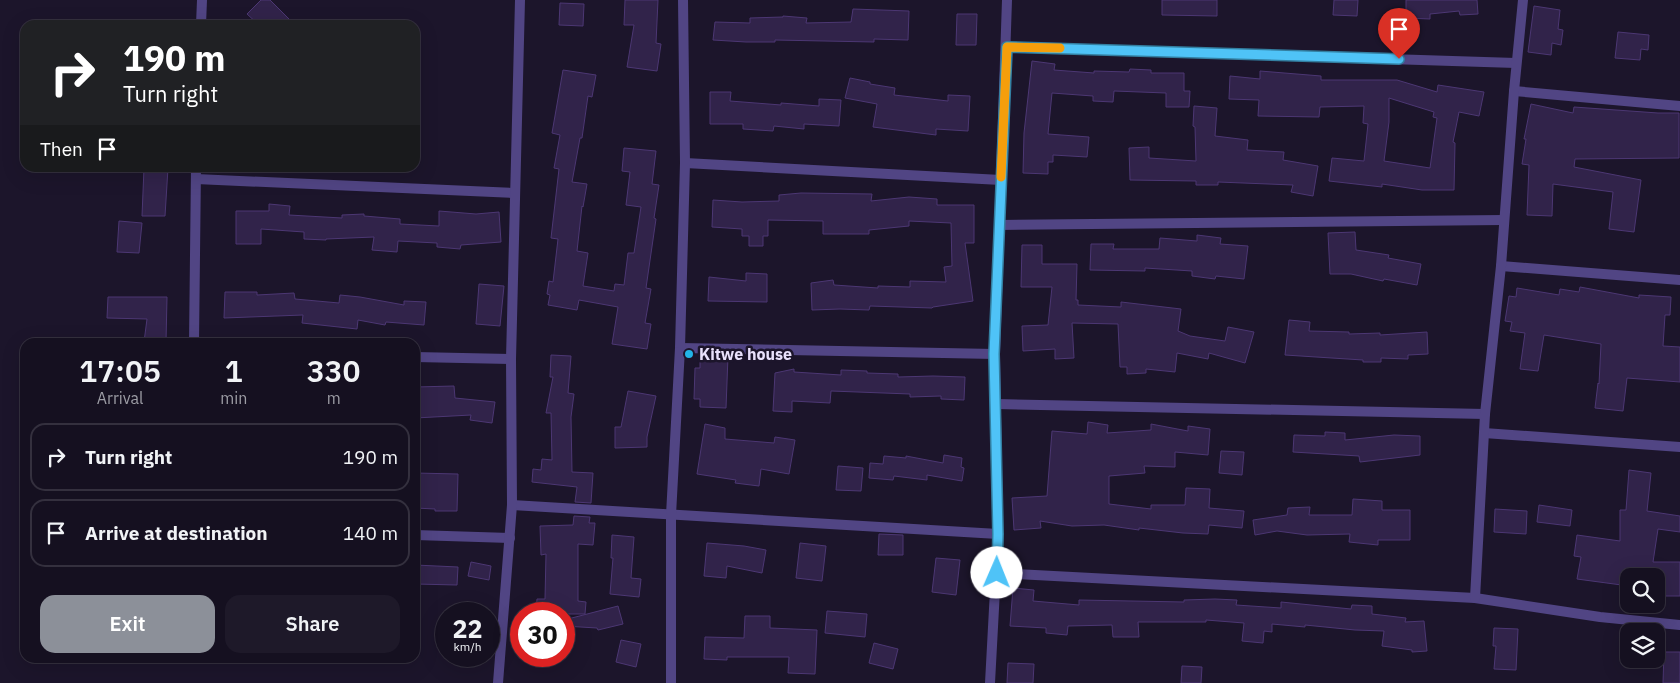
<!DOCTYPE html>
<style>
:root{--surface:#151020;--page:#1e1929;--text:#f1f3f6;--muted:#9d9da5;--line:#34303e;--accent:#8c9099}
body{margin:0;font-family:"IBM Plex Sans",sans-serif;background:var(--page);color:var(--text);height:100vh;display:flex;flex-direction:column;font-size:19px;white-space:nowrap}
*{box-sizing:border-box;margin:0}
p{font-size:16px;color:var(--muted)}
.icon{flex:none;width:28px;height:28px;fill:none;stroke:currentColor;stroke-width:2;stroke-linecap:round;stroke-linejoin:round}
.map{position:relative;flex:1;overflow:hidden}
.details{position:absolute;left:20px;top:338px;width:400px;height:325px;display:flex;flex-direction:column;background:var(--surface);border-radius:15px;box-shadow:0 5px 20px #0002,0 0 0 1px var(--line)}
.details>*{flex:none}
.hud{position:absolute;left:20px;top:20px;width:400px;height:152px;border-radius:15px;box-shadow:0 5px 20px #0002,0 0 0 1px var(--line);background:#202124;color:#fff;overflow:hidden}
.controls{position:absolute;left:1620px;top:568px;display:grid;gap:10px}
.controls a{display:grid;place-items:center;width:45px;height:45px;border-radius:10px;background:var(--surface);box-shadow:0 5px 20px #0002,0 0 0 1px var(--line);font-size:25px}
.speed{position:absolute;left:435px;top:602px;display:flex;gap:10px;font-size:25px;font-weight:700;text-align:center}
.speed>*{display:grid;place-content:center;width:65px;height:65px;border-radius:50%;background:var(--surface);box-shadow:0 5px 20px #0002,0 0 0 1px var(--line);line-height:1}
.speed small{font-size:12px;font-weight:400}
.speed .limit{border:8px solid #d22;background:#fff;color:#111}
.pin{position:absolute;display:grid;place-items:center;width:42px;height:42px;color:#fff;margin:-51px -21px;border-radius:50% 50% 50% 0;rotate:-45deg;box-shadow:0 0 5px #0007}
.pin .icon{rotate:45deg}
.me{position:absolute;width:55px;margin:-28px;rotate:1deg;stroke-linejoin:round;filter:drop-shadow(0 0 4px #0008)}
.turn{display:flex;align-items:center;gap:18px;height:105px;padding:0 20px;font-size:22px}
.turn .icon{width:65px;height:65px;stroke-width:2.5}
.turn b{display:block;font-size:35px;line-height:42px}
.then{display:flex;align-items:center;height:48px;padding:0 20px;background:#0003;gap:10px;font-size:19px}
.eta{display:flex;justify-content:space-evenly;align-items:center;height:85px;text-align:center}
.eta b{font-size:30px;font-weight:600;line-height:35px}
.button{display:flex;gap:10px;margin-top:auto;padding:10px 20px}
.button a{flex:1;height:58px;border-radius:15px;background:var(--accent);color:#fff;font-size:20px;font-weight:600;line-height:58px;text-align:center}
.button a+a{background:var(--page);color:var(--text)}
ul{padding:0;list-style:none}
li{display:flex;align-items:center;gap:15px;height:68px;margin:0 10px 8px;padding:0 10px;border:2px solid var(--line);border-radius:15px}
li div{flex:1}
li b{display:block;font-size:19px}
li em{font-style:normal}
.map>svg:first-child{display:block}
.building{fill:#31234a;stroke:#4c3773;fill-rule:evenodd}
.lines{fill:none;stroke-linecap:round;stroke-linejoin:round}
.street{stroke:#514584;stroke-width:10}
.route-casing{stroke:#337fa1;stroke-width:12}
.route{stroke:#4fc3f7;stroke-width:9}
.slow{stroke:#f59e0b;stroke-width:9}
.poi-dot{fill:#22b4e7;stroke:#1c152b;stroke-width:2}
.labels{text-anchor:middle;stroke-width:5;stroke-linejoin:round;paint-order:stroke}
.poi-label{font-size:16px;font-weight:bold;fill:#e9e1fc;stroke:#1c152b;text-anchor:start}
</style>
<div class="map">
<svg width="1680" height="683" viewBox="0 0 1680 683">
<rect width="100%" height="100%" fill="#1c152b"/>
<g class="building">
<polygon points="261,0 270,0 295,25 259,25 247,14"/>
<polygon points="625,0 658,0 656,43 661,44 657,71 627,67 634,25 624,25"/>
<polygon points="1162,0 1217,0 1217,16 1162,15"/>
<polygon points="1334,0 1358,0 1357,16 1333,15"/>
<polygon points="1406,0 1477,0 1478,14 1460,15 1459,11 1430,14 1430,19 1406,18"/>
<polygon points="560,3 584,4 583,26 559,25"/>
<polygon points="1534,6 1560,10 1558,29 1563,30 1561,45 1552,43 1551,55 1528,52"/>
<polygon points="853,9 909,11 908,40 874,39 874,42 775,40 775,42 746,42 713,40 715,22 750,23 750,18 783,17 783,16 807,18 806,23 851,22"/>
<polygon points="957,14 977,14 976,45 956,45"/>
<polygon points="1618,32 1649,35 1648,50 1641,49 1640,60 1615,58"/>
<polygon points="1032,61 1055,64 1054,70 1094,73 1094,71 1129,72 1130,69 1151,70 1151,73 1184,73 1184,91 1190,91 1189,107 1166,107 1166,93 1114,91 1113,102 1093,101 1093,96 1052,93 1048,134 1089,137 1087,157 1053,155 1053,162 1048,162 1048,174 1023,173 1024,133"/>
<polygon points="563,70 596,75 592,97 588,96 582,138 580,138 572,182 587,184 583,207 582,206 577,251 588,253 583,286 614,291 615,284 624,285 628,253 634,253 641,207 626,205 630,172 622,171 624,148 656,151 652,184 659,185 654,218 656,219 646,288 651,289 645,323 651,324 647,349 612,344 618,307 579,300 577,310 548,305 550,295 547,294 549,281 553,282 558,239 551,238 559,169 554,168 560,135 552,133"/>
<path d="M1260 71 1321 76V80H1397L1437 92 1438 85 1484 92 1479 116 1459 112 1453 142 1455 143 1454 190H1422L1382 184V187L1329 181 1332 158 1364 161 1368 124 1363 123 1364 106 1320 107 1319 117 1258 116 1259 100 1229 99 1230 76 1260 79ZM1389 98 1434 112 1433 117 1437 118 1430 168 1384 161 1389 122Z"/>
<polygon points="850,78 870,82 870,84 895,88 894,95 948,101 948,95 970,96 968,131 936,129 936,135 873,127 877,104 845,98"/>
<polygon points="710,92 731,92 730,101 781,105 781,103 819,106 819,99 841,100 839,126 804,124 804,129 774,126 773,131 743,129 743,124 710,124"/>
<polygon points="1531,104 1573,113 1574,107 1658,113 1679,113 1679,158 1575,159 1574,167 1641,180 1634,232 1609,229 1613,192 1553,184 1552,216 1527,215 1529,165 1522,164 1526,139 1524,139"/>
<polygon points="1194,106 1217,108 1215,136 1248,140 1247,150 1284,152 1283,160 1318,166 1313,196 1291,192 1293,185 1218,182 1218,185 1196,185 1196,181 1130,180 1129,148 1149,147 1149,158 1196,161 1195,127 1193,126"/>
<polygon points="144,168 168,168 165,216 142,216"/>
<polygon points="801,193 872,194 871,201 909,197 937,199 937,205 974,205 974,243 965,243 973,301 933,307 932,308 870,306 869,310 840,309 812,310 811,283 833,280 834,285 878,288 878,286 910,287 910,281 946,282 944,267 952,266 951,223 909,221 909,226 869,230 869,234 823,234 823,221 768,220 768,236 763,236 763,246 749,246 749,236 742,236 742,229 712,227 713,200 742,202 779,201 779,195"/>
<polygon points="269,204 290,206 289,215 342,218 342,215 364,214 364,216 400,219 400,224 439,226 439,211 476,214 499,212 501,242 461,245 460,249 437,247 437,243 398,241 397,252 372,250 374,237 326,239 326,240 304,239 304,232 261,229 261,244 236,244 236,211 269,211"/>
<polygon points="119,221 142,223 139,253 117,252"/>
<polygon points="1355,232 1356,250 1389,255 1388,258 1421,264 1417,285 1384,279 1383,281 1351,274 1330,274 1328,233"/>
<polygon points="1197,235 1221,238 1220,244 1248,246 1244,279 1216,276 1215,279 1192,276 1192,271 1145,268 1145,271 1090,270 1091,244 1114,244 1113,249 1159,249 1160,238 1197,241"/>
<polygon points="1022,245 1042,245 1042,264 1077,264 1076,300 1078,300 1078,305 1121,307 1121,302 1181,309 1178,331 1190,336 1225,341 1228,327 1254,332 1245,363 1209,353 1208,359 1177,353 1175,372 1146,369 1146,373 1127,374 1127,367 1120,367 1118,324 1072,323 1074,358 1055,359 1055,349 1023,351 1022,326 1048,325 1052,287 1021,287"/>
<polygon points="746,273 767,274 767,302 708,301 709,277 746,281"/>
<polygon points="479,284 504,286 500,326 476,324"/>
<polygon points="1580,287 1639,298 1639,295 1671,297 1670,315 1665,315 1663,346 1680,347 1680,382 1627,378 1623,411 1595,408 1598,383 1599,384 1601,344 1544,335 1538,371 1520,369 1525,333 1510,331 1512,322 1505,321 1509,296 1516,297 1517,288 1559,295 1560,289 1579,292"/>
<polygon points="225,292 257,292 257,295 294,293 295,299 339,303 340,295 360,297 404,305 404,301 426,302 424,325 386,322 385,325 358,320 357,329 302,323 303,315 224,318"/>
<polygon points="108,297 167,297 166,342 144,342 147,319 107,318"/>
<polygon points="1289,320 1310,322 1309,331 1349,332 1349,334 1380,333 1380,335 1427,332 1428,354 1408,355 1408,359 1381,358 1381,362 1363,362 1363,360 1285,355"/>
<polygon points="551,355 571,356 568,393 574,394 571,417 572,472 593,473 591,503 575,502 577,487 532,482 533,469 541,470 542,459 552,460 551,413 546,413 553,377 550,377"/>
<polygon points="700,355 728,356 726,408 700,407 700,399 694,399 695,368 700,368"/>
<polygon points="794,369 794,372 841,375 841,370 867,371 867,373 898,374 898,377 933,376 965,377 964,400 941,399 941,396 910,397 910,394 831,391 830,403 792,401 792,412 773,411 775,373"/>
<polygon points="454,386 455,398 495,402 492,423 470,420 471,415 415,418 415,387"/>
<polygon points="628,391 656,396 647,437 647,447 615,448 615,427 621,427"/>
<polygon points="1088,422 1108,425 1107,433 1151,430 1151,424 1188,431 1188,426 1210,429 1208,455 1175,452 1175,467 1144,466 1145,473 1109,476 1109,504 1151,509 1151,505 1185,505 1186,488 1210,489 1209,508 1244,511 1242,528 1209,525 1208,534 1183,533 1139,528 1139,530 1104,525 1072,526 1040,521 1041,528 1014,530 1012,498 1047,496 1052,431 1087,434"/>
<polygon points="705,424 725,428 725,439 774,443 775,437 795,440 789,474 761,469 759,486 735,483 736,480 697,474"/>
<polygon points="1325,432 1345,433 1345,440 1394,435 1420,436 1420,455 1360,462 1359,456 1293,452 1294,435 1325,436"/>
<polygon points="1221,451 1244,452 1242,475 1219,473"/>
<polygon points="944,455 962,458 961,467 964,468 962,481 927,475 927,480 894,476 893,480 869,478 870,463 883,464 884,456 906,458 906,456 943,463"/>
<polygon points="838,466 863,468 861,491 836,490"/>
<polygon points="1629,470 1651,473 1647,511 1680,516 1680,532 1658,529 1653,562 1680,562 1680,596 1662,596 1662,576 1629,576 1629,586 1577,579 1581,557 1574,556 1577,535 1620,541 1620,510 1626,510"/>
<polygon points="415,473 458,474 457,511 435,511 435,509 415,508"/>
<polygon points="1353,499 1382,501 1382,510 1410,510 1410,540 1378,540 1378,545 1349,542 1350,534 1307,535 1277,531 1255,535 1253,520 1287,515 1288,508 1310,507 1309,515 1352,515"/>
<polygon points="1539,505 1572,510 1570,526 1537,522"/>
<polygon points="1495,509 1527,511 1526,534 1494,532"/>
<polygon points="574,516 590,517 589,523 595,523 593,545 578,544 578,601 586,602 585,614 536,614 537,599 545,599 546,554 541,555 540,526 573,525"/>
<polygon points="879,534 903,535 903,555 878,555"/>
<polygon points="612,535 634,537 631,578 641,579 639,597 610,594 613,558 611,558"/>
<polygon points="707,543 744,546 766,550 762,573 727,566 726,578 704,576"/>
<polygon points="800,543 826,546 822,581 796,578"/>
<polygon points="936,558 960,560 956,595 932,592"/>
<polygon points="471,562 491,566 489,580 468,576"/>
<polygon points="415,565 458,567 457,585 415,584"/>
<polygon points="1013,588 1034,590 1033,601 1079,605 1079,600 1184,602 1184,600 1215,599 1237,600 1236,605 1281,608 1281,602 1351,609 1352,605 1372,606 1372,614 1406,618 1405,622 1424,621 1427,651 1412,652 1412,650 1382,646 1384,631 1355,630 1305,625 1305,627 1272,624 1272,632 1264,631 1263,643 1242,641 1244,623 1206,620 1206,622 1138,622 1139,637 1113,637 1112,625 1068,626 1067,635 1046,633 1046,628 1010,626"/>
<polygon points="618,606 623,624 598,630 597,628 564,626 564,620"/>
<polygon points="827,611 867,614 865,637 825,633"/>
<polygon points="745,616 770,616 770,628 817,630 815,674 788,673 789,657 727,657 727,660 704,659 705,637 744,638"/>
<polygon points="1494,628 1518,629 1516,670 1494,669 1496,646 1493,646"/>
<polygon points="621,640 641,644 636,667 616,662"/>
<polygon points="874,643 898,649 893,669 869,663"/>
<polygon points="1664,652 1680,652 1680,683 1663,683"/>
<polygon points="1008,663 1034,664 1033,683 1007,683"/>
<polygon points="1182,666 1202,667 1201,683 1181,683"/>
</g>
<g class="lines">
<g class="street">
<polyline points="201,25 202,0"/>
<polyline points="1007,47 1516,63"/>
<polyline points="1514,91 1680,106"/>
<polyline points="685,163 1001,180"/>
<polyline points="196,179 515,193"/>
<polyline points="999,225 1504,220"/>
<polyline points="1501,266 1680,280"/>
<polyline points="194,342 196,168"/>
<polyline points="680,348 995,354"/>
<polyline points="415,357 511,359"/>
<polyline points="996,404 1485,414"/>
<polyline points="1484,433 1680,447"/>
<polyline points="512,505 998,534"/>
<polyline points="415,535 510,538"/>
<polyline points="997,573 1475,598 1600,617 1680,625"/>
<polyline points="1475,598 1485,414 1501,266 1514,91 1523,0"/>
<polyline points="498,683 512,505 511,359 520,0"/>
<polyline points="671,683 671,515 680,348 685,163 683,0"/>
<polyline points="990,683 998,534 995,354 1007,0"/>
</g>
</g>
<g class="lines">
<g class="route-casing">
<polyline id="route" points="997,573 998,534 994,354 1007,47 1399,59"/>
</g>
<use href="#route" class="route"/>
<polyline class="slow" points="1001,177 1007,47 1060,48"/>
</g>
<circle class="poi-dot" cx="689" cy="354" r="5"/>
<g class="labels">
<g class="poi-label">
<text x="699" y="360">Kitwe house</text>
</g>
</g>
</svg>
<div class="controls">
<a><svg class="icon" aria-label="search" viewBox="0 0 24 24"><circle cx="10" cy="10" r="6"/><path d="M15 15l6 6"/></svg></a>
<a><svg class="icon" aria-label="layers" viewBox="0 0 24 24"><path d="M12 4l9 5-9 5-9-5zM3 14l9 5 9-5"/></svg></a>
</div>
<div class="speed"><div>22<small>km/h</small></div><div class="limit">30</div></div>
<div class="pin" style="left:1399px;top:59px;background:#d93025"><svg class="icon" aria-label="arrive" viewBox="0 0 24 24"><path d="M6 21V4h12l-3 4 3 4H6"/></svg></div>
<svg class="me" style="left:997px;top:573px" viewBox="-20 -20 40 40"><circle r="19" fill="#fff"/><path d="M0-13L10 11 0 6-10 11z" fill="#4fc3f7"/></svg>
<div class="hud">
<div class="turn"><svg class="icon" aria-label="right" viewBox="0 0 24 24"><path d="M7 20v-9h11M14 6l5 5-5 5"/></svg><div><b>190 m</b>Turn right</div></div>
<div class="then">Then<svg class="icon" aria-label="arrive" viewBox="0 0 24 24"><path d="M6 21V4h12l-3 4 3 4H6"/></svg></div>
</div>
<section class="details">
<div class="eta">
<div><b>17:05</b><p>Arrival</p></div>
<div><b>1</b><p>min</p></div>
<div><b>330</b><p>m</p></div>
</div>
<ul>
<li><svg class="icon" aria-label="right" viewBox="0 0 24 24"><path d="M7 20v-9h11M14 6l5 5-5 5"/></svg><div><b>Turn right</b></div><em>190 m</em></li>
<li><svg class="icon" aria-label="arrive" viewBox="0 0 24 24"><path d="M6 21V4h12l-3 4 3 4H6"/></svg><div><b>Arrive at destination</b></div><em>140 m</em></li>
</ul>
<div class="button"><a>Exit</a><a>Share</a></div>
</section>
</div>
